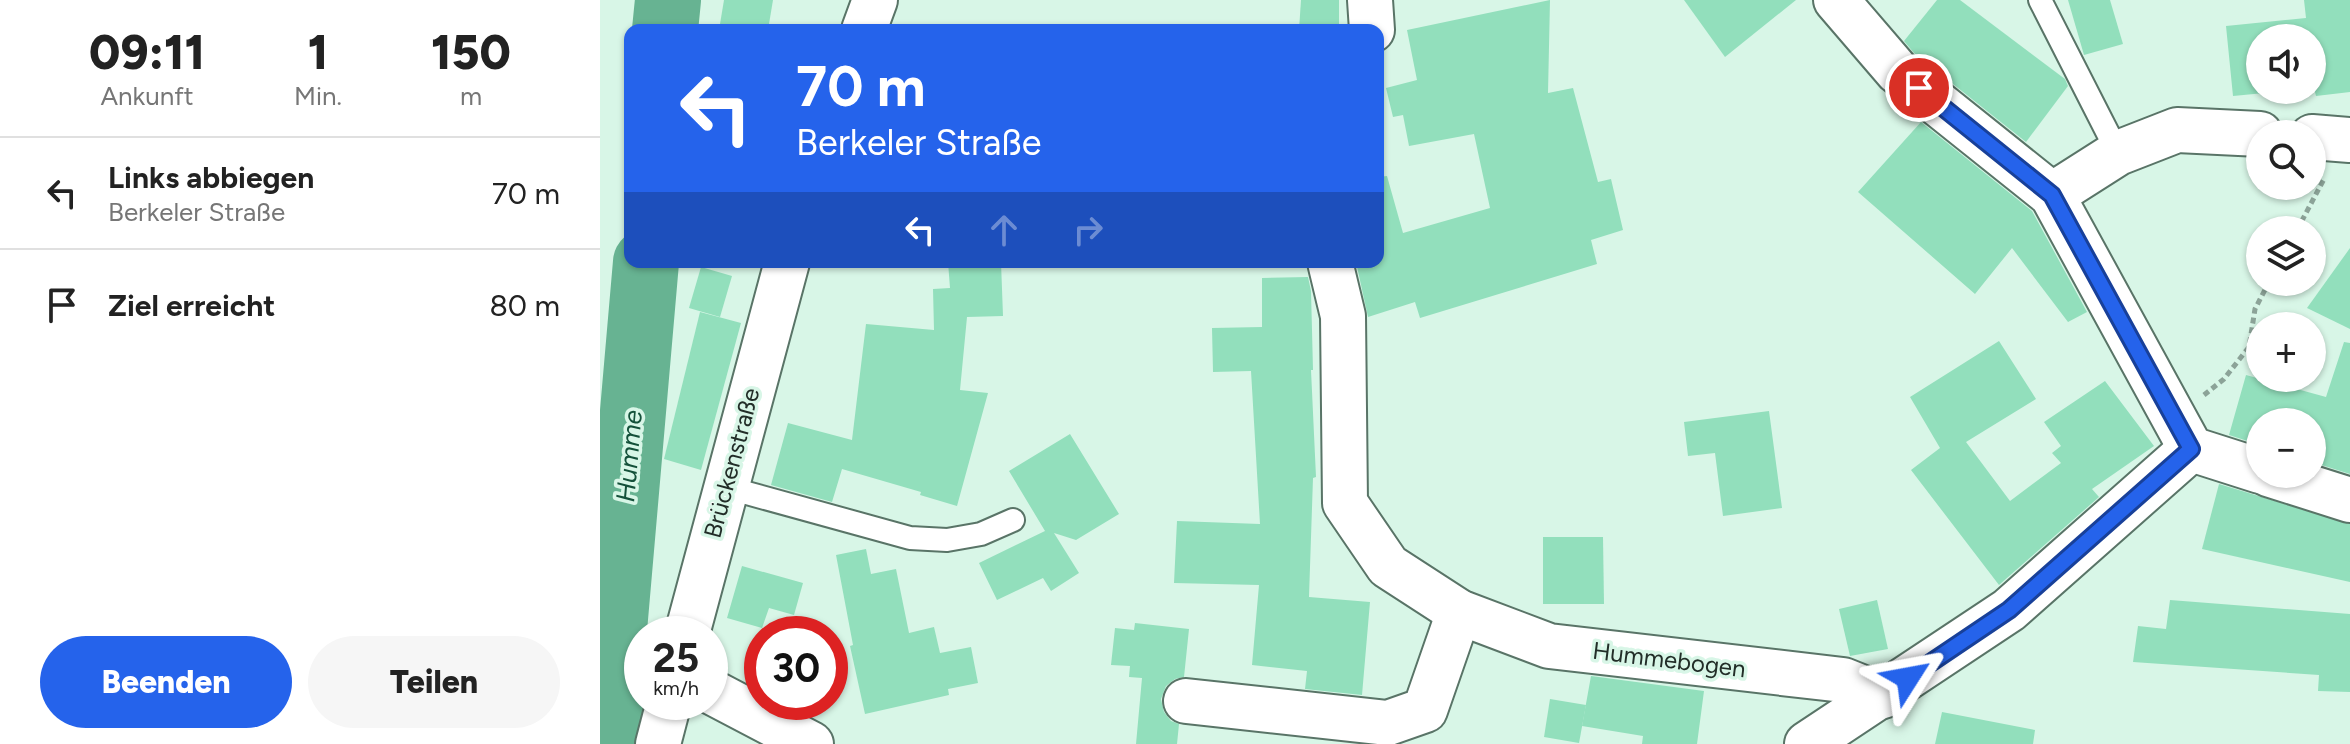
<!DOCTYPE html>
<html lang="de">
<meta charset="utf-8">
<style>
:root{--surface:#fff;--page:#f6f6f6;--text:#222;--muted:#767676;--line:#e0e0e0;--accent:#2563eb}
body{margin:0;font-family:Figtree,sans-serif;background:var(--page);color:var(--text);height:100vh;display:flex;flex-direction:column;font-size:30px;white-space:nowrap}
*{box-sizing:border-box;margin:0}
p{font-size:26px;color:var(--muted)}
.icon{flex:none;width:44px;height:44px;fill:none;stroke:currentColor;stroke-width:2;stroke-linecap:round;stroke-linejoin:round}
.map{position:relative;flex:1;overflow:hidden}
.drawer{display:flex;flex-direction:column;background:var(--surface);width:600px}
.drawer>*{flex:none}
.banner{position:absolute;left:24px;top:24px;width:760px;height:244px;border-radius:16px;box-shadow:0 2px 6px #0004;background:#2563eb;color:#fff;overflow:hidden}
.fabs{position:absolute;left:1646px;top:24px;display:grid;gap:16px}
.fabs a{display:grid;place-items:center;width:80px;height:80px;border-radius:50%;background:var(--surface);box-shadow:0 2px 6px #0004;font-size:40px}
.speed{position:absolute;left:24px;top:616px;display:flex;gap:16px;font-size:40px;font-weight:700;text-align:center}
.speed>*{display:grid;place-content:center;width:104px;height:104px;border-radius:50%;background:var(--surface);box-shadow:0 2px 6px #0004;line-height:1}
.speed small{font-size:20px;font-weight:400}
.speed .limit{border:12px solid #d22;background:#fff;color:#111}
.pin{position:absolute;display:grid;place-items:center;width:68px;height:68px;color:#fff;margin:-34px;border:4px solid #fff;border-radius:50%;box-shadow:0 2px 8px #0007}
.me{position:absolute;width:88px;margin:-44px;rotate:56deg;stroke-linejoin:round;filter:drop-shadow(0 0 6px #0008)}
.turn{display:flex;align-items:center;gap:28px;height:168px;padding:0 40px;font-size:36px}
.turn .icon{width:104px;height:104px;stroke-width:2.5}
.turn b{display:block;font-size:56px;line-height:68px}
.lanes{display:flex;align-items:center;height:76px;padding:0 40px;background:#0003;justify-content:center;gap:40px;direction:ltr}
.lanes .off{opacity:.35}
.eta{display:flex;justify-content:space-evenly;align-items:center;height:136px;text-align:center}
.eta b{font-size:48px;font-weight:800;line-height:56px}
.action{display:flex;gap:16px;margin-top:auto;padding:16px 40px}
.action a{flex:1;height:92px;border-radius:48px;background:var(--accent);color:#fff;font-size:32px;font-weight:800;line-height:92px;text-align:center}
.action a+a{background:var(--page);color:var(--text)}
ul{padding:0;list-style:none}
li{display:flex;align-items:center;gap:24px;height:112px;padding:0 40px;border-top:2px solid var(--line)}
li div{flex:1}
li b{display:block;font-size:30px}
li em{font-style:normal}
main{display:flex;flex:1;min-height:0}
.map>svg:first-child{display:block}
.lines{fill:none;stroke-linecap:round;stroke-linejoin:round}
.river{stroke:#67b392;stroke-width:66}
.building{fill:#92dfbc}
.service-casing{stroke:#597467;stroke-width:26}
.minor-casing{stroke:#597467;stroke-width:48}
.tertiary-casing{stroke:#597467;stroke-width:48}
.path{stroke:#8ca398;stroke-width:5;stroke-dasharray:6 4;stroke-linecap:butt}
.service{stroke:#fff;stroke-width:22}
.minor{stroke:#fff;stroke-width:44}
.tertiary{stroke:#fff;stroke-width:44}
.route-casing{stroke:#184099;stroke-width:20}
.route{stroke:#2563eb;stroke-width:14}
.labels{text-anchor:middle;stroke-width:7;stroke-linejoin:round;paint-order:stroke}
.street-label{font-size:24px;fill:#222d28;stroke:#d8f6e7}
.water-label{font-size:26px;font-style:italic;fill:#14513a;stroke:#d8f6e7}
</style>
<main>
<section class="drawer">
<div class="eta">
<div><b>09:11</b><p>Ankunft</p></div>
<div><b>1</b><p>Min.</p></div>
<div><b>150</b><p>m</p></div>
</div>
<ul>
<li><svg class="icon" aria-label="left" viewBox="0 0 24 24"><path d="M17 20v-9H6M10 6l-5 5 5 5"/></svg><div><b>Links abbiegen</b><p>Berkeler Straße</p></div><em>70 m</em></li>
<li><svg class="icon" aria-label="arrive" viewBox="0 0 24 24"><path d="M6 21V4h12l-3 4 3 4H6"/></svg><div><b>Ziel erreicht</b></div><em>80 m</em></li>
</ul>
<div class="action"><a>Beenden</a><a>Teilen</a></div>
</section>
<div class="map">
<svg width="1750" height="744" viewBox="0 0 1750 744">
<rect width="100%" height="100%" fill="#d8f6e7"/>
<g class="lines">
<g class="river">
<polyline points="65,30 68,0"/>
<polyline points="24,744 10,676 46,262"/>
</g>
</g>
<g class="building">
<polygon points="124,0 173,0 168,30 119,30"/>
<polygon points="701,0 739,0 739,30 699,30"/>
<polygon points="950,0 948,93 973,88 998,182 1011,179 1023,230 991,240 997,264 820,318 815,302 768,317 756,262 778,262 778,177 787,176 803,233 890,208 874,134 809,146 803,115 793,117 786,88 817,80 807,30"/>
<polygon points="1084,0 1196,0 1125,57"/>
<polygon points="1337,0 1360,0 1465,79 1468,86 1426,142 1314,53 1304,41"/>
<polygon points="1468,0 1510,0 1523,44 1484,55"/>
<polygon points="1704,0 1750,0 1750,92 1716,96 1714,88 1712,89 1712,38 1660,38 1660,90 1697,90 1633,96 1626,26 1706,18"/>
<polygon points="1321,122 1432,211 1487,312 1468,322 1412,248 1375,294 1258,192"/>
<polygon points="1750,248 1750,329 1707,308"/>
<polygon points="348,262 401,262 403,316 367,317 360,390 388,393 357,506 320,495 321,492 242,469 232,502 171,485 188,423 252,440 266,324 334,330 333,289 350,288"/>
<polygon points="101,267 132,276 120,317 89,308"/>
<polygon points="708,277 711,291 713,370 711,370 716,477 713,478 709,597 770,602 762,695 705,689 707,671 652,665 659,585 574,583 577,521 660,524 651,371 613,372 612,328 662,327 662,278"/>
<polygon points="100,312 141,323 101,470 64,459"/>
<polygon points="1399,341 1436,399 1366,442 1410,501 1461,463 1452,453 1461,446 1444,422 1505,381 1554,446 1492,489 1499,497 1399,585 1311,470 1340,448 1310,397"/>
<polygon points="1744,342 1750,343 1750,474 1712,462 1712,422 1660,422 1660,445 1629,435 1646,375 1726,397"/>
<polygon points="1169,411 1182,508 1123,516 1115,453 1088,456 1084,422"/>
<polygon points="470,434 519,514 476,540 454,533 479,573 451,591 443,578 397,600 379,563 445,531 409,471"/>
<polygon points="1619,484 1750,524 1750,582 1602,549"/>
<polygon points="943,537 1003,537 1004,604 943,604"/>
<polygon points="266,549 271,574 296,569 309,633 334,627 340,653 371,647 378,683 348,689 349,695 265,714 250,646 253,645 236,555"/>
<polygon points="142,566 203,583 194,615 169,608 162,628 127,618"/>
<polygon points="1277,600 1288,649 1250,656 1239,609"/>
<polygon points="1570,600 1750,614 1750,692 1718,691 1719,675 1533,662 1538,626 1566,629"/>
<polygon points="535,623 589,629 584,677 575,679 566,686 561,699 564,712 571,721 579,724 577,744 536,744 542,678 529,677 530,666 511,665 515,628 534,630"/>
<polygon points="991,676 1104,691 1097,744 1042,744 1043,736 982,726"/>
<polygon points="950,699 986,705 979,743 944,737"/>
<polygon points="1342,712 1435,730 1433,744 1335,744"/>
</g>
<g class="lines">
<g class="service-casing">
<g id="service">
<polyline points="1440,0 1518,153"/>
<polyline points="125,487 310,538 347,540 381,534 413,520"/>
</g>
</g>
<g class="minor-casing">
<g id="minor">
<polyline points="770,0 772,30"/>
<polyline points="1236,0 1297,71 1452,195 1591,449 1660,471"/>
<polyline points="1712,137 1750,140"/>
<polyline points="1452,195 1518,153 1577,130 1660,134"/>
<polyline points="730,262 743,316 745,503 788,566 859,612 949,646 1243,680 1283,696"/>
<polyline points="1668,474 1750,500"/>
<polyline points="110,691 211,744"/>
<polyline points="586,701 788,723 825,710 859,612"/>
<polyline points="1207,744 1409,610 1591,449"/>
</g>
</g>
<g class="tertiary-casing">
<g id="tertiary">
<polyline points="264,30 275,0"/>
<polyline points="87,634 187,262"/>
<polyline points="58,744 69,702"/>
</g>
</g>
<g class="path">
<polyline points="1697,230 1724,179"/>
<polyline points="1604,395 1624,379 1649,347 1655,309 1669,282"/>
</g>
<use href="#service" class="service"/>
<use href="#minor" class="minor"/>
<use href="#tertiary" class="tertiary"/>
</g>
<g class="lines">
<g class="route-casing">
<polyline id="route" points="1308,678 1409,610 1591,449 1452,195 1319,88"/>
</g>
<use href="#route" class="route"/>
</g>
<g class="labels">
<g class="street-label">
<text transform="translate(132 463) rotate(-75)" y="8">Brückenstraße</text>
<text transform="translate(1069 660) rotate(7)" y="8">Hummebogen</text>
</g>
<g class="water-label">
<text transform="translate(29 456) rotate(-85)" y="9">Humme</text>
</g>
</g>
</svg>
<div class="fabs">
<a><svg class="icon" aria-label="sound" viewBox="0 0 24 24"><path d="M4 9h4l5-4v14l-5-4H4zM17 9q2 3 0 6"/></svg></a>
<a><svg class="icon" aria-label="search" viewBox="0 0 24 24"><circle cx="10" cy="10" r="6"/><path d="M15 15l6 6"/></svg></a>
<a><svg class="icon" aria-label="layers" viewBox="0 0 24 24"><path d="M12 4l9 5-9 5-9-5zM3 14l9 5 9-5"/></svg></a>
<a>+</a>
<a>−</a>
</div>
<div class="speed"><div>25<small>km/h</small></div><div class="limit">30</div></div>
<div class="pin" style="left:1319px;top:88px;background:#d93025"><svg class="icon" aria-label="arrive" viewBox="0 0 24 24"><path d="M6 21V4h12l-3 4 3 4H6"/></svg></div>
<svg class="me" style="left:1308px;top:678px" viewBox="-20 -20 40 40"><path d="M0-17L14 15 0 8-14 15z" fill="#2563eb" stroke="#fff" stroke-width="4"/></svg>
<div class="banner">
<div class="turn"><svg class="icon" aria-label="left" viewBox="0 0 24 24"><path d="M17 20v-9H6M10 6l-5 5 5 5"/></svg><div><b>70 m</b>Berkeler Straße</div></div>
<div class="lanes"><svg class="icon" aria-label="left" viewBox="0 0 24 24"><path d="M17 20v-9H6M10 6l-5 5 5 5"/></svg><svg class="icon off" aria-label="ahead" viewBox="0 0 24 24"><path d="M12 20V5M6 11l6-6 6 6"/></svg><svg class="icon off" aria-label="right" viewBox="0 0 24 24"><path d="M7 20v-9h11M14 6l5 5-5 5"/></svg></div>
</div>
</div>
</main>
